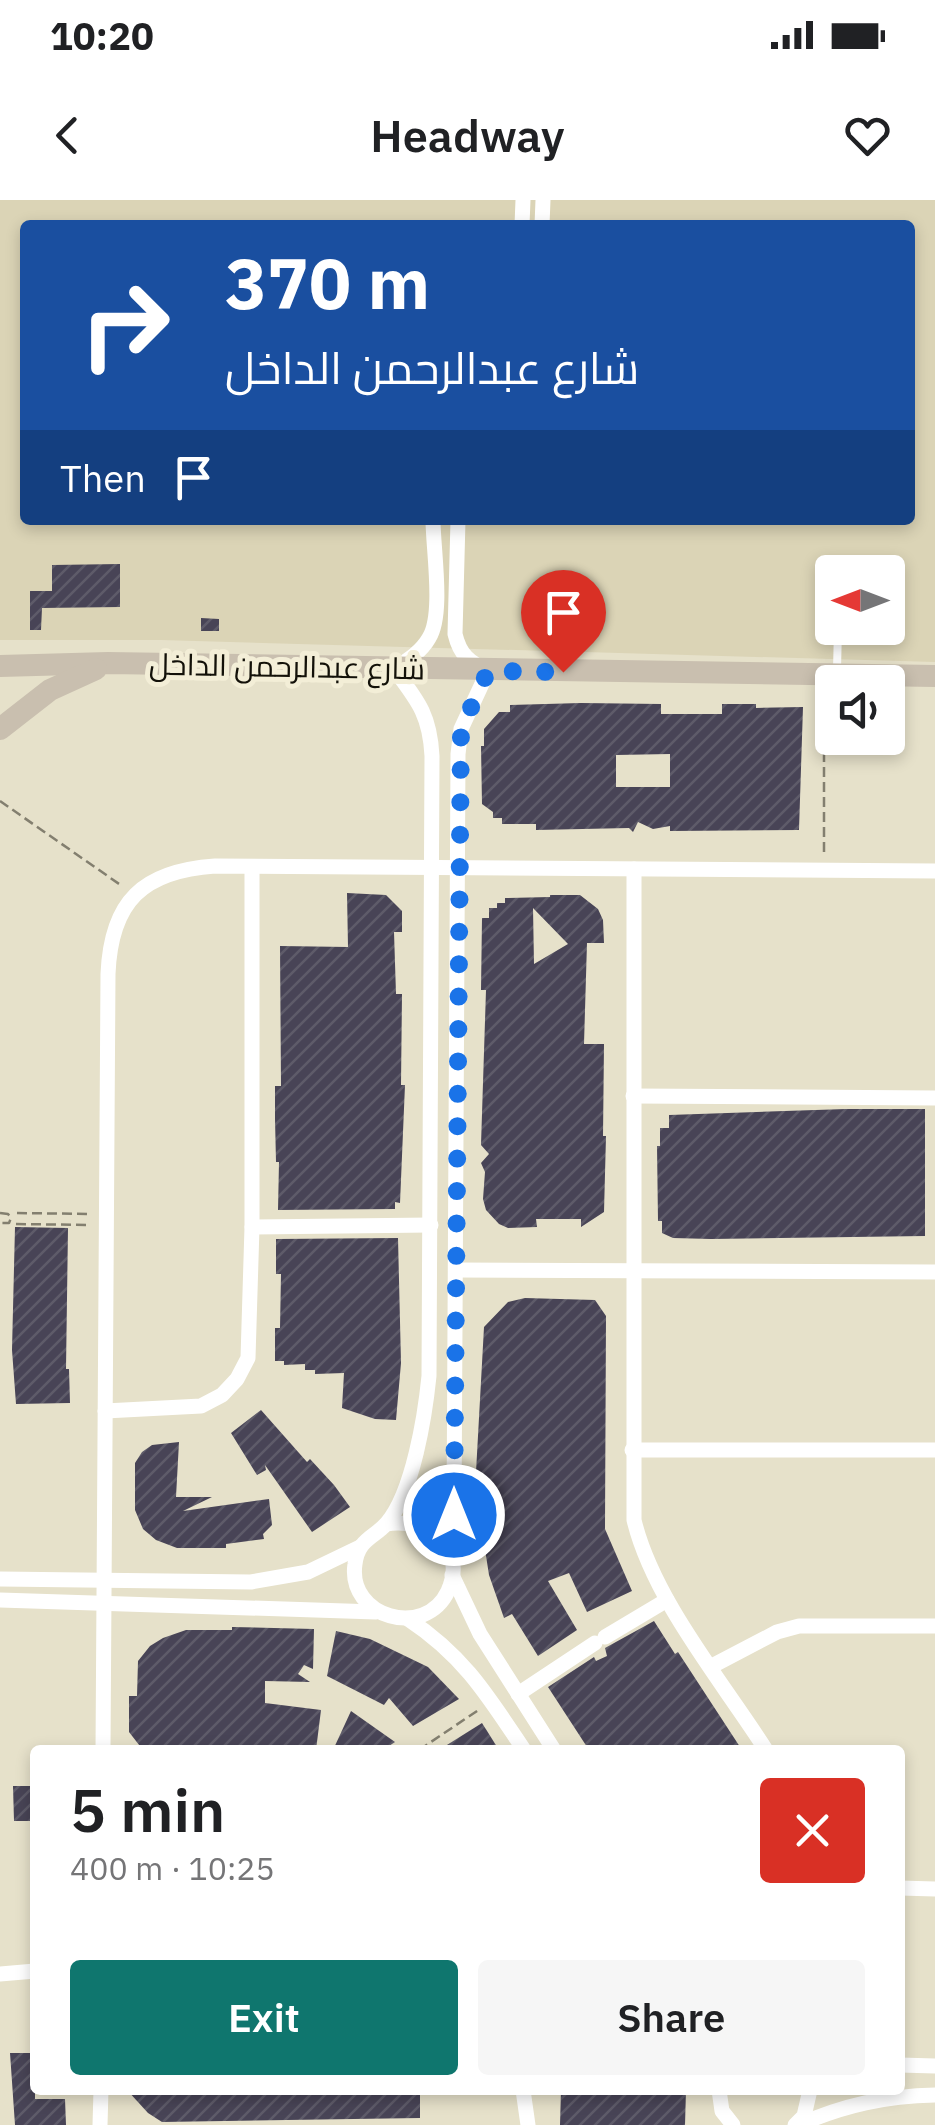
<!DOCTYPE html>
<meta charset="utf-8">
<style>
:root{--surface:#fff;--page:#f6f6f6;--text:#202124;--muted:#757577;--accent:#0f766e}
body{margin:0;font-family:"IBM Plex Sans",Cairo,sans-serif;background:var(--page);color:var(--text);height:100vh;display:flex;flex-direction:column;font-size:38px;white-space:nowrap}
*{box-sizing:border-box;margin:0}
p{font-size:32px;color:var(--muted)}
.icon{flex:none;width:55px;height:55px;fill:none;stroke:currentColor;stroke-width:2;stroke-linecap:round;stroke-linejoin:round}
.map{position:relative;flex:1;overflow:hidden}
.sheet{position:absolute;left:30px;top:1545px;width:875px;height:350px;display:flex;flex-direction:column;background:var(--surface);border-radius:10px;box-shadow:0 5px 15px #0003}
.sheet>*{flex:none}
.guide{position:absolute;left:20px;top:20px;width:895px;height:305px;border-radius:10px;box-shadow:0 5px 15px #0003;background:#1a4fa0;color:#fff;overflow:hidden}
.needle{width:65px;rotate:270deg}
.controls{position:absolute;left:815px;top:355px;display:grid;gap:20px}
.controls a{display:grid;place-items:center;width:90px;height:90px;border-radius:10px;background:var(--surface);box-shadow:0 5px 15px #0003;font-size:50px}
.pin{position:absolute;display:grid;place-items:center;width:85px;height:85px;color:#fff;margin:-102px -42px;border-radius:50% 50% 50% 0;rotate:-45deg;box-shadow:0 0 10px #0007}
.pin .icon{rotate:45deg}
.me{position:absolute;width:110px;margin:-55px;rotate:0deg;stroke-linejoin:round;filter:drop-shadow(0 0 8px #0008)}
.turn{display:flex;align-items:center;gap:35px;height:210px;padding:0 40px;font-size:45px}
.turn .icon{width:130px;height:130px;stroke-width:2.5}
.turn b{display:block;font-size:70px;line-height:85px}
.then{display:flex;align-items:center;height:95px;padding:0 40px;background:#0003;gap:20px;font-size:38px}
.round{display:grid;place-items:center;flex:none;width:105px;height:105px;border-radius:10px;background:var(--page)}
.overview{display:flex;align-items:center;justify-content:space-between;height:170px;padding:0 40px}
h1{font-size:60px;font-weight:600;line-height:75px}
.primary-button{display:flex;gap:20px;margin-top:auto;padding:20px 40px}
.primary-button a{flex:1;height:115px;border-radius:10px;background:var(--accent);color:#fff;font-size:40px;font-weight:600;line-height:115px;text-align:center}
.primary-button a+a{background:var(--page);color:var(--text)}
.status{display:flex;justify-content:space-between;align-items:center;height:70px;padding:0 50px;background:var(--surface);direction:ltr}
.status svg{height:28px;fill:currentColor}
header{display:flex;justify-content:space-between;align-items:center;height:130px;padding:0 40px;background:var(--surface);font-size:45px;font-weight:600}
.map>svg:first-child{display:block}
.built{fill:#dbd4b6;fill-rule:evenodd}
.building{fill:url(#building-hatch);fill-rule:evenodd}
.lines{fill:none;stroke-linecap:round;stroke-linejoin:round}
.path{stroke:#837f6f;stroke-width:2.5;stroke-dasharray:10 5;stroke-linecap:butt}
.lane{stroke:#fff;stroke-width:8}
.street{stroke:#fff;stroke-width:15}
.secondary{stroke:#c9bfaf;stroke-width:22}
.route{stroke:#1a73e8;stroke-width:18;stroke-dasharray:0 32.4}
.labels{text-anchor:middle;stroke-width:10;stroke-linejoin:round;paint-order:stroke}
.street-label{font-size:30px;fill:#131109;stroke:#f3eed7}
</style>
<div class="status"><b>10:20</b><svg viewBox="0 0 49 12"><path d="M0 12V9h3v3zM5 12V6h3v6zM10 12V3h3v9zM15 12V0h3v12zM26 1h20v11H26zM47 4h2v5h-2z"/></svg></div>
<header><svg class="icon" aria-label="back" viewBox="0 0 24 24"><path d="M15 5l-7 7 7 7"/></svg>Headway<svg class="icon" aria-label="heart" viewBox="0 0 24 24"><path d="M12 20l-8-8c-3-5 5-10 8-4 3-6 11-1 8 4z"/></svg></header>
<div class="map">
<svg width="935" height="1925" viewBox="0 0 935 1925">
<defs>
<pattern id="building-hatch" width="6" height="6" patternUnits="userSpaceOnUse" patternTransform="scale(2.5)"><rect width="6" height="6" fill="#484456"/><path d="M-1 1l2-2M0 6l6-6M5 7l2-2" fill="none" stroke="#5e5b69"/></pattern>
</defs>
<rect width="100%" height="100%" fill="#e6e1ca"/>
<path class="built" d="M0 0H935V462L161 440H0ZM25 25H910V320H25ZM832 372H888V428H832Z"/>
<g class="building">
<polygon points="120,364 120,407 42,408 41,430 30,430 30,391 52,391 52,365"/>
<polygon points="201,418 219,419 219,431 201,431"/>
<path d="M581 503 661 504V514H722V504H756V508L803 507 799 630 670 631V626L653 629 638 622 633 632 629 628 536 630V624H502V618H493V612L482 604 481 546H484V529L499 512H510V505ZM670 554V587H616V555Z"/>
<polygon points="347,693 386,695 402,711 402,732 394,732 396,794 402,794 401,885 405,885 400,1003 395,1002 395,1009 278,1010 279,962 276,962 275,919 275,886 281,886 280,746 348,747"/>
<path d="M550 695H580L598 709 603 720 604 743H587L584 844H604L603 936H606L604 1012 581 1027V1019H536L537 1027 508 1028 499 1024 486 1010 483 999 485 972 481 963 489 954 481 945 486 790H481L482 718H489V708H497V703H505V698L550 697ZM533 708 568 744 534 764Z"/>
<polygon points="846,909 925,909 925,1036 711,1039 673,1038 662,1033 662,1021 658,1021 657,946 660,946 660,928 669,928 669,915"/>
<polygon points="15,1027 68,1028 66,1169 69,1169 70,1203 16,1204 12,1150"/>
<polygon points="398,1038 401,1163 396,1220 375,1219 342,1208 344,1173 315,1174 315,1170 305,1170 305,1164 284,1165 284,1161 275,1161 275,1128 280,1128 281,1074 276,1074 276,1039"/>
<polygon points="525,1098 595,1100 606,1116 605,1329 632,1391 587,1412 569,1373 548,1381 577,1430 538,1456 512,1414 504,1418 489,1375 480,1317 479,1272 476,1272 484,1127 508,1102"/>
<polygon points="261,1210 307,1262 310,1259 334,1285 350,1307 312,1332 265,1265 266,1270 257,1275 231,1233"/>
<polygon points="179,1242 176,1297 212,1297 183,1311 269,1299 272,1325 263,1334 264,1339 226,1344 226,1348 177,1348 156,1340 143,1329 135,1310 135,1263 142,1252 152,1245"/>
<polygon points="654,1421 675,1454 678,1452 742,1550 589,1550 548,1487 594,1457 596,1461 607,1456 605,1448"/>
<polygon points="232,1427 314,1429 313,1469 304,1465 298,1474 310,1482 265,1481 265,1503 321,1510 316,1550 143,1550 129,1532 129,1496 137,1496 138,1461 150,1446 163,1438 186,1430 232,1430"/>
<polygon points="336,1431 370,1439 428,1467 459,1499 413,1526 389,1498 384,1505 327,1476"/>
<polygon points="351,1511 395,1542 383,1550 333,1550"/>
<polygon points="482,1523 499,1550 439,1550"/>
<polygon points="13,1586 35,1586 35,1621 14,1621"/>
<polygon points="10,1853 35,1853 35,1899 65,1899 66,1925 15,1925"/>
<polygon points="127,1890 420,1890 420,1918 162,1922 148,1913"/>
<polygon points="561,1890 686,1890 685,1925 560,1925"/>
</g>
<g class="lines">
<g class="path">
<polyline points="824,492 824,654"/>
<polyline points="0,601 122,686"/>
<polyline points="0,1013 8,1014 11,1018 9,1023 0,1023"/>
<polyline points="17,1013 90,1014"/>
<polyline points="16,1024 90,1025"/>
<polyline points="419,1550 480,1509"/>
</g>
<polyline class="lane" points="837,470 838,428"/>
<g class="street">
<polyline points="522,25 523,0"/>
<polyline points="542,25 543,0"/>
<path d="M634 669V1320C653 1399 722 1481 766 1550"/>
<polyline points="633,896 935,898"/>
<polyline points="252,1027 431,1025"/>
<polyline points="456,1070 935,1072"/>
<polyline points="105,1211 201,1206 222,1195 237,1179 248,1158 252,1027 252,667"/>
<polyline points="632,1250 935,1250"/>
<path d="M386 1324C427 1317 468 1347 448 1391 425 1440 347 1417 355 1364 358 1339 374 1338 387 1323 413 1292 425 1216 429 1176L432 556C430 515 418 501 394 469 408 460 421 452 429 438 444 414 433 349 433 320"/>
<path d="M448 1349 454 1315 458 554 461 529 488 471C469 462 460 455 455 434L458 320"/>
<polyline points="452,1375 480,1434 554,1550"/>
<polyline points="0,1379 251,1382 308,1372 360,1347"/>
<polyline points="0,1400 376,1412"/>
<path d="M408 1419C464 1456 488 1496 524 1550"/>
<polyline points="605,1437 667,1400"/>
<polyline points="712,1466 777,1432 799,1426 935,1426"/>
<polyline points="518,1494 595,1443"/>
<path d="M103 1550 108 774C111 701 143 671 215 666L935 671"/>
<polyline points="900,1688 935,1689"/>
<polyline points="0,1774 35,1771"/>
<polyline points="900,1865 935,1866"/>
<polyline points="523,1890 528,1925"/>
<polyline points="719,1890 722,1911 733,1925"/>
<polyline points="100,1925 101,1890"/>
<polyline points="795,1925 804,1916 810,1890"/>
<path d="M799 1925C844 1905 886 1896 935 1895"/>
</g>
<g class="secondary">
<polyline points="0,466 108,463 935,476"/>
<polyline points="0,529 50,490 96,469"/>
</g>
</g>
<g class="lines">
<polyline class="route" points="454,1315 461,529 488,471 563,472"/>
</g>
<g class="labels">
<g class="street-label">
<text transform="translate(287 467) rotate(1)" y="10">شارع عبدالرحمن الداخل</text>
</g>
</g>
</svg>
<div class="controls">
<a><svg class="needle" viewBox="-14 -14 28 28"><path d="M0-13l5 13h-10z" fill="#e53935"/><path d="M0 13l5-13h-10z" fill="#757577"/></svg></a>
<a><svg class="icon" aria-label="sound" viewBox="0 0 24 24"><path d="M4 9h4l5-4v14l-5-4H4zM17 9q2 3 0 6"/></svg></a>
</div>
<div class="pin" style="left:563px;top:472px;background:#d93025"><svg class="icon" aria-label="arrive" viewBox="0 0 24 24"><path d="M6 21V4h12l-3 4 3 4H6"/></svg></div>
<svg class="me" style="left:454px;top:1315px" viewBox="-20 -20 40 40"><circle r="17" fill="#1a73e8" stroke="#fff" stroke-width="3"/><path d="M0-11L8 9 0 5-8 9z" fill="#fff"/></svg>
<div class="guide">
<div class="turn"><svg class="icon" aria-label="right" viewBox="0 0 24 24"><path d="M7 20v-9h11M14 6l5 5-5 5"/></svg><div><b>370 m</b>شارع عبدالرحمن الداخل</div></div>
<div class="then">Then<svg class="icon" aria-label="arrive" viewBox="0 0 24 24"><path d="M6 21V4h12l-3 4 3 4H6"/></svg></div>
</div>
<section class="sheet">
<div class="overview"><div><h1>5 min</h1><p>400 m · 10:25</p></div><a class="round" style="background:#d93025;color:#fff"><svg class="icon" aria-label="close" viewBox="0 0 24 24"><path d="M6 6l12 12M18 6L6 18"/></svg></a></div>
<div class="primary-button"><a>Exit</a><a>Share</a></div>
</section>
</div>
